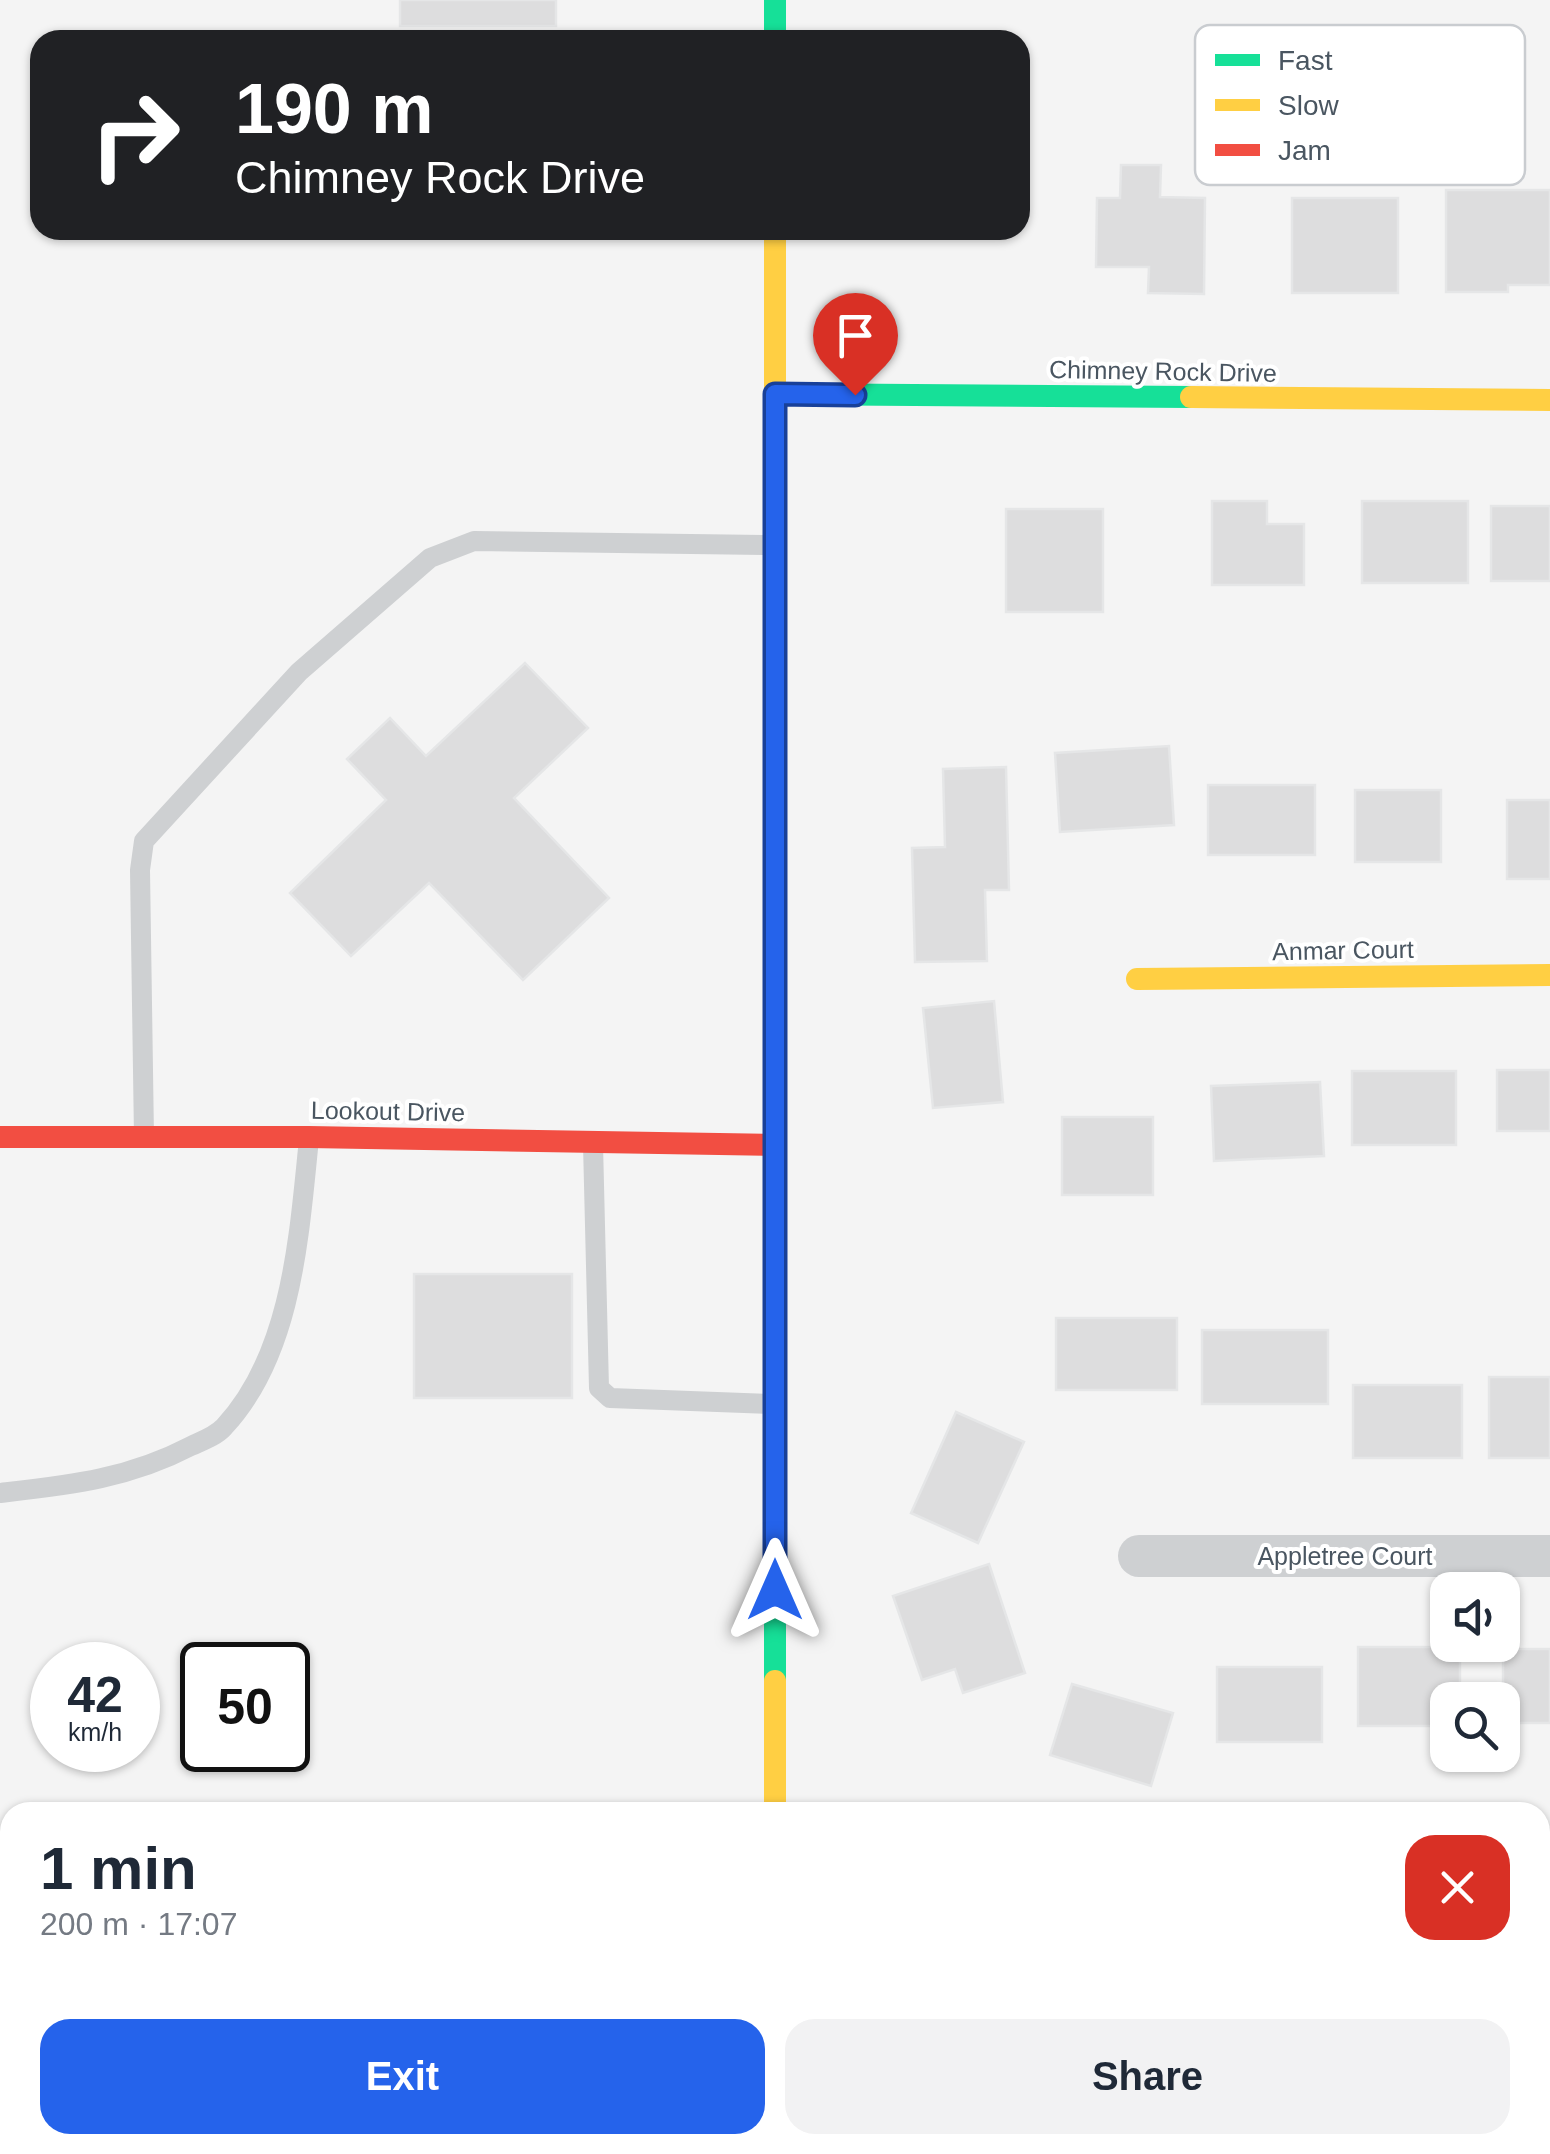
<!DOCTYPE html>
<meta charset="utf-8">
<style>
:root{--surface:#fff;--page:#f2f2f3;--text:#1f2937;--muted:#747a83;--accent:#2563eb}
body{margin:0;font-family:Helvetica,sans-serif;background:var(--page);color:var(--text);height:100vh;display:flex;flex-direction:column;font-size:38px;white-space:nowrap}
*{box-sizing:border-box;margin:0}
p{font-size:32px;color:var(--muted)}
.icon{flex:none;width:55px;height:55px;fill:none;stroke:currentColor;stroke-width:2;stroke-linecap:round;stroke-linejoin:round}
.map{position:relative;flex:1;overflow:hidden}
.drawer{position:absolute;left:0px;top:1802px;width:1550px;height:352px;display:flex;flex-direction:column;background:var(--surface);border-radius:30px 30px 0 0;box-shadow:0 2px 8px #0004}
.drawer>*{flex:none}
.banner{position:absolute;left:30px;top:30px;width:1000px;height:210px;border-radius:30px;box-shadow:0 2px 8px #0004;background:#202124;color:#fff;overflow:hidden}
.buttons{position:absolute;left:1430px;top:1572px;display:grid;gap:20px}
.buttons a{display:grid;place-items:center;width:90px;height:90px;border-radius:20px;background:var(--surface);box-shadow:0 2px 8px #0004;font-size:50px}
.speed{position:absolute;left:30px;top:1642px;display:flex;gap:20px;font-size:50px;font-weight:700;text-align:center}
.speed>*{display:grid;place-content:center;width:130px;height:130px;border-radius:50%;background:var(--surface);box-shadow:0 2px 8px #0004;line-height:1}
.speed small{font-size:25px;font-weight:400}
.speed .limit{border:5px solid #111;border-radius:15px;background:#fff;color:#111}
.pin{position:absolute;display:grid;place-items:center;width:85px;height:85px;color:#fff;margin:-102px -42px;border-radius:50% 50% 50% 0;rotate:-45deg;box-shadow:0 0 10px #0007}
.pin .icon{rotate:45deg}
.me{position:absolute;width:110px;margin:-55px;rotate:0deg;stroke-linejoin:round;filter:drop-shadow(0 0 8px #0008)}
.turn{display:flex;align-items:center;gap:35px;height:210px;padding:0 40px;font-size:45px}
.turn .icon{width:130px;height:130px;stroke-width:2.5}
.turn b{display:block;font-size:70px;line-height:85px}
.round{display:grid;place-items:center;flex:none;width:105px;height:105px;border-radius:30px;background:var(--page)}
.summary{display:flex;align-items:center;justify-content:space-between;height:170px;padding:0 40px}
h1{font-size:60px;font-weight:600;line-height:75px}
.primary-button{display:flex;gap:20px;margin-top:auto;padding:20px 40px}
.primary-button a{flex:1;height:115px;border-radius:30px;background:var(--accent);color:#fff;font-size:40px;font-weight:600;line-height:115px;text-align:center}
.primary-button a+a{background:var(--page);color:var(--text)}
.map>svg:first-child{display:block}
.building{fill:#ddddde;stroke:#e5e6e7;stroke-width:2.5}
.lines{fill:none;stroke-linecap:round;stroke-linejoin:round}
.lane{stroke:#ced0d2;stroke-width:20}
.street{stroke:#ced0d2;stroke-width:42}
.fast{stroke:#16e098;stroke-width:22}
.slow{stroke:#ffcf43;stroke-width:22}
.jam{stroke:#f24e42;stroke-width:22}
.route-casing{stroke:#184099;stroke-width:25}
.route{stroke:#2563eb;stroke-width:18}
.labels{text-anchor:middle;stroke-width:8;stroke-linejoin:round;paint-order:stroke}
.street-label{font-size:25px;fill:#4a5661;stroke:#fff}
.key{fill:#fff;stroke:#c9ccd0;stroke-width:2.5}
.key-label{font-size:28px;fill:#4a5661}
</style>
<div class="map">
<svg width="1550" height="2154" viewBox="0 0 1550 2154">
<rect width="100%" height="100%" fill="#f4f4f4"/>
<g class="building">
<rect x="400" y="0" width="156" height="26"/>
<polygon points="1121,165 1161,165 1160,197 1205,198 1204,294 1148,293 1149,267 1096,267 1097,198 1120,198"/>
<polygon points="1446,190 1550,190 1550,285 1508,285 1508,292 1446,292"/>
<rect x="1292" y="198" width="106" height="95"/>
<polygon points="1212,501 1267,501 1267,524 1304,524 1304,585 1212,585"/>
<rect x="1362" y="501" width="106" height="82"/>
<rect x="1491" y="506" width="59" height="75"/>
<rect x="1006" y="509" width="97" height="103"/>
<polygon points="525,663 588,728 514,798 609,898 523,980 429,883 351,956 290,893 386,800 347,759 390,718 426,756"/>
<polygon points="1169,746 1174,825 1060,832 1055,753"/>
<polygon points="1006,767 1009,890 985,890 987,961 915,962 912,848 945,847 943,769"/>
<rect x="1208" y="785" width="107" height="70"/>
<rect x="1355" y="790" width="86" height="72"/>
<rect x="1507" y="800" width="43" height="79"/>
<polygon points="994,1001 1003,1102 933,1108 923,1008"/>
<rect x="1497" y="1070" width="53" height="61"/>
<rect x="1352" y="1071" width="104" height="74"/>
<polygon points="1320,1082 1324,1156 1214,1161 1211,1086"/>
<rect x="1062" y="1117" width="91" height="78"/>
<rect x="414" y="1274" width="158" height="124"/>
<rect x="1056" y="1318" width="121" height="72"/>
<rect x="1202" y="1330" width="126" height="74"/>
<rect x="1489" y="1377" width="61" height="81"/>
<rect x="1353" y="1385" width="109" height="73"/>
<polygon points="956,1412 1024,1442 978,1543 911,1513"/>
<polygon points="989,1564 1025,1673 963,1693 955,1669 922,1680 893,1596"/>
<polygon points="1358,1647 1460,1647 1460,1700 1448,1700 1448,1726 1358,1726"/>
<rect x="1503" y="1649" width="47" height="74"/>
<rect x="1217" y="1667" width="105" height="75"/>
<polygon points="1072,1684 1173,1713 1151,1786 1050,1755"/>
<rect x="1540" y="1977" width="10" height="64"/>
</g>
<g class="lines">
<g class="lane">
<polyline points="144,1137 140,870 144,841 299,672 430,558 474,541 773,545"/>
<polyline points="593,1144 599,1388 610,1398 772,1404"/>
<path d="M0 1493C69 1485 128 1479 191 1446 202 1441 216 1436 224 1427 293 1353 299 1234 309 1139"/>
<polyline points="592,2145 592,2154"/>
<polyline points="8,2154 0,1868 10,1868"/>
</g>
<g class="street">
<polyline points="1139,1556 1550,1556"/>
<polyline points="1540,2131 1550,2131"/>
</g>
<g class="fast">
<polyline points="775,0 775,40"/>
<polyline points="775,394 1191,397"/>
<polyline points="775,916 775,1681"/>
</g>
<g class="slow">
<polyline points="775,230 775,916"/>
<polyline points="1191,397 1550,400"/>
<polyline points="1137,979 1550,975"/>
<polyline points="775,1681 775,1812"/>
<polyline points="775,2145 775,2154"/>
</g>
<polyline class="jam" points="0,1137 309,1137 775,1145"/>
</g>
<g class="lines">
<g class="route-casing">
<polyline id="route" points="775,1590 775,394 855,395"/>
</g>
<use href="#route" class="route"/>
</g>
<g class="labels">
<g class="street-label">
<text transform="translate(1163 371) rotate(1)" y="9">Chimney Rock Drive</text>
<text transform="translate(1343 950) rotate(-1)" y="9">Anmar Court</text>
<text transform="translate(388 1111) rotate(1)" y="9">Lookout Drive</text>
<text x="1345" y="1565">Appletree Court</text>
</g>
</g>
<rect x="1195" y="25" width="330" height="160" rx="15" class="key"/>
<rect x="1215" y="54" width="45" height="12" fill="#16e098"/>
<rect x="1215" y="99" width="45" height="12" fill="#ffcf43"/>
<rect x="1215" y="144" width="45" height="12" fill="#f24e42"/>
<g class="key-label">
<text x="1278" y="70">Fast</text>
<text x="1278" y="115">Slow</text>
<text x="1278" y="160">Jam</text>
</g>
</svg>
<div class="buttons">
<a><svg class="icon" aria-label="sound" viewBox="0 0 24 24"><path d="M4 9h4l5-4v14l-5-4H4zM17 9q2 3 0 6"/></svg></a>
<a><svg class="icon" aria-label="search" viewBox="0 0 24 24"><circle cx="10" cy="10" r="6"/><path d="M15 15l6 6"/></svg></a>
</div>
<div class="speed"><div>42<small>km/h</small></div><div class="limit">50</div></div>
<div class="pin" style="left:855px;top:395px;background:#d93025"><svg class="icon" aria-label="arrive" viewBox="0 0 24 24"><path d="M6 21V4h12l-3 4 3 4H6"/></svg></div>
<svg class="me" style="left:775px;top:1590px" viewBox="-20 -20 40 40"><path d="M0-17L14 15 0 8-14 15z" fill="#2563eb" stroke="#fff" stroke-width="4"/></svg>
<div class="banner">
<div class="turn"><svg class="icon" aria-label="right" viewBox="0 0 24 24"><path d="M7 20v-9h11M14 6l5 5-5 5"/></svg><div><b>190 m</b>Chimney Rock Drive</div></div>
</div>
<section class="drawer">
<div class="summary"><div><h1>1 min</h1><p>200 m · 17:07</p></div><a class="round" style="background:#d93025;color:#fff"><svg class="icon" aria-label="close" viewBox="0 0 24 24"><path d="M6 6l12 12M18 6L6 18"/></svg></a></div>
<div class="primary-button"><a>Exit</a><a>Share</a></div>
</section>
</div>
